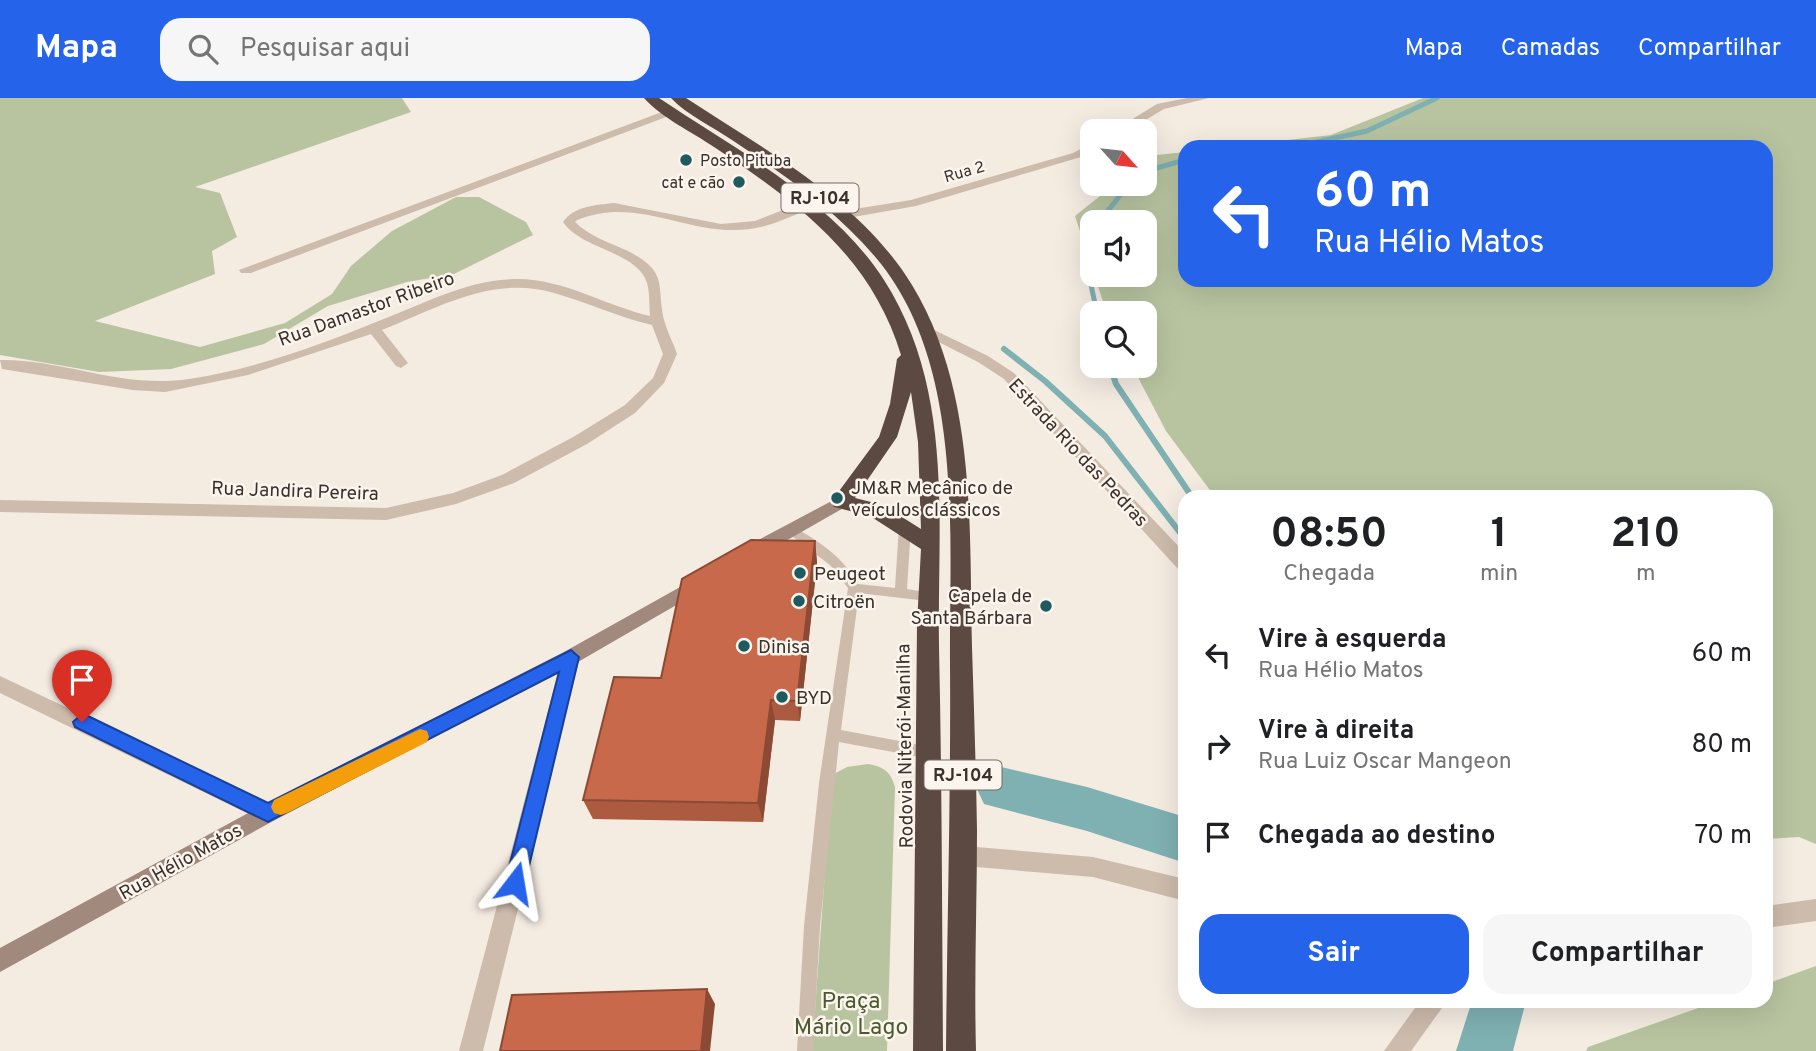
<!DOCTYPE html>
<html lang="pt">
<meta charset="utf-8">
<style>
:root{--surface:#fff;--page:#f6f6f6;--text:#202124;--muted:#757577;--accent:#2563eb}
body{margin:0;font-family:Overpass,sans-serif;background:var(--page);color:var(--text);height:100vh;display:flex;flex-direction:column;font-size:26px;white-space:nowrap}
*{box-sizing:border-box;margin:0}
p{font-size:23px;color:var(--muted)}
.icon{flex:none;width:38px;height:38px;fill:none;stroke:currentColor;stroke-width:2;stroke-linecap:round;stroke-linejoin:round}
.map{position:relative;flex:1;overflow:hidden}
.details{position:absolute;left:1178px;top:392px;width:595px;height:518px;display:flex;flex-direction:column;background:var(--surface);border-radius:21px;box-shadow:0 7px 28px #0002}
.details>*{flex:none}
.hud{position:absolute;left:1178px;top:42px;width:595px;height:147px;border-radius:21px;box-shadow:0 7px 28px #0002;background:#2563eb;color:#fff;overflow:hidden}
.needle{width:46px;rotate:117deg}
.buttons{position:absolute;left:1080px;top:21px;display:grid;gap:14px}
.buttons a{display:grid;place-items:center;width:77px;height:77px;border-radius:14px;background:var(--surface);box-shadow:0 7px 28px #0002;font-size:35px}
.pin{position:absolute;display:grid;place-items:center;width:60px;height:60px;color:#fff;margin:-72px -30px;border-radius:50% 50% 50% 0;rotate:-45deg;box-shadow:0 0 7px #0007}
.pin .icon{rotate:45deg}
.me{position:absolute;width:77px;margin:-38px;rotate:14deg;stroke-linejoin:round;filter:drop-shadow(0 0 5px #0008)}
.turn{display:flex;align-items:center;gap:24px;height:147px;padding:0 21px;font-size:32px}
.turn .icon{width:91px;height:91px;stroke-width:2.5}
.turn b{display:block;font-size:49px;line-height:60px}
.eta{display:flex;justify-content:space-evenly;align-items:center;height:119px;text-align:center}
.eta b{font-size:42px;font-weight:700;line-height:49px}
.action{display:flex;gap:14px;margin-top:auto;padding:14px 21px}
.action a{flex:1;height:80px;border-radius:21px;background:var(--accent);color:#fff;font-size:28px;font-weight:700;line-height:80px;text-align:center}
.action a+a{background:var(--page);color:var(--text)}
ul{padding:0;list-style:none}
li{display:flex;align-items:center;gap:21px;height:91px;padding:0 21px}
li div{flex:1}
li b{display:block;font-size:26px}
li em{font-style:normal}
header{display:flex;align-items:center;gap:42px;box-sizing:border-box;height:98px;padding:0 35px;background:var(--accent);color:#fff}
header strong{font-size:33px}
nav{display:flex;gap:38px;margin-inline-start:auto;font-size:24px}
.search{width:490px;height:63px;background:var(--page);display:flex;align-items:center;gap:18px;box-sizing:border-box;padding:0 24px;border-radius:21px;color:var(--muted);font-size:26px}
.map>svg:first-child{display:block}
.green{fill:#b8c4a0}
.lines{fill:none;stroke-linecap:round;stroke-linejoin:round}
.stream-far1{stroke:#7fb0b2;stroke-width:5}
.stream{stroke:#7fb0b2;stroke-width:6}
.river{fill:#7fb0b2;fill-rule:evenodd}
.lane{fill:#cdbbac;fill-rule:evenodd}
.street{fill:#cdbbac;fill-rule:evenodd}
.secondary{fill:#a18a7d;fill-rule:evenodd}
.highway{fill:#5c4a42;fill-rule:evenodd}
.wall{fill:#ac5a40}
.shaded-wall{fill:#8c4a34}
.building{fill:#c8694b;stroke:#8c4a34;stroke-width:2}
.route{fill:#2563eb;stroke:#184099;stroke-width:2}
.slow{fill:#f59e0b}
.poi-dot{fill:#1f5a5e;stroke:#fbf5ee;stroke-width:2.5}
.labels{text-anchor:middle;stroke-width:5;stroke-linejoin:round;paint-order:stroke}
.far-poi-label{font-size:16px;fill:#3b302b;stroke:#fbf5ee;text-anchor:start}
.far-street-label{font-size:16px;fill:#3b302b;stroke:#fbf5ee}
.shield{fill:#fbf5ee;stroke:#756b66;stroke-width:2}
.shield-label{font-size:18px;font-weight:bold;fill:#3b302b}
.street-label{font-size:19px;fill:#3b302b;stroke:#fbf5ee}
.poi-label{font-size:19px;fill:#3b302b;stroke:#fbf5ee;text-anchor:start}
.near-park-label{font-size:23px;fill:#4a5a2e;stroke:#fbf5ee}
</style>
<header>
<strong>Mapa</strong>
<div class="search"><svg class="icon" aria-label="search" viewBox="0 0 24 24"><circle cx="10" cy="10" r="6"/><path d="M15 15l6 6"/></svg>Pesquisar aqui</div>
<nav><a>Mapa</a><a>Camadas</a><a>Compartilhar</a></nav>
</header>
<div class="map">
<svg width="1816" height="953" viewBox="0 0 1816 953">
<rect width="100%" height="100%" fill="#f4ebe1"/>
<g class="green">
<polygon points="0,0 402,0 411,14 195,89 220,95 237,139 212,153 215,176 95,223 200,249 285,225 332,196 351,168 392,133 456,99 479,99 526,124 533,137 454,176 407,184 328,208 264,246 171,271 99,274 0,257"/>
<polygon points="1423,0 1816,0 1816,746 1799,739 1766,741 1766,399 1215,399 1166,333 1132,268 1144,268 1144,215 1107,215 1094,177 1144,177 1144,124 1092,124 1092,170 1075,118 1115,86 1144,86 1145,61 1148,58 1185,54 1185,182 1766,182 1766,49 1226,49 1331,37"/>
<path d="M868 666C884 669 890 673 895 689L887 953H812L832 677 847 669Z"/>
<polygon points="1816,868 1816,953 1586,953 1588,949 1718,903 1766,903 1766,886"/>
</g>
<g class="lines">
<g class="stream-far1">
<polyline points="1293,49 1367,33 1437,0"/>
<polyline points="1144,78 1157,70 1185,62"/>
<polyline points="1099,124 1122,95 1134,86"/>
<polyline points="1092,151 1091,187 1097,215"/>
</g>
<g class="stream">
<polyline points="1004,251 1045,283 1105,338 1185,441"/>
<polyline points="1110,268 1116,286 1192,399"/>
</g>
<g class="river">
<polygon points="1001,669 1087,689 1185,719 1185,765 1087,733 984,706 977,691 984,676"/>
<polygon points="1472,903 1526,903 1513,953 1456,953"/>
</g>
<path class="lane" d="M905 424 911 428 907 491 931 495 933 498 931 501 927 503 859 495 841 632 931 649 936 651 938 655 936 659 931 661 839 644 820 828 813 953H797L804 828 819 685 848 490 830 467 784 432 790 428 794 429C820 444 843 459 858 486L895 490 899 428Z"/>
<g class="street">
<polygon points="1187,0 1209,0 1164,11 1127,33 1113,33 1157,6"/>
<polygon points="670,11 675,14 674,16 251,175 241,175 239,172"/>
<polygon points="1092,45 1092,53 1081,59 916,108 842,121 836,117 842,113 911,102 1073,55"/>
<path d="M614 105 721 126 755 123 803 104 809 108C802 115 790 119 780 123 702 154 649 93 577 122L575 124C589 138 610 145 628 153 671 175 655 189 665 225 668 236 674 246 677 256L664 285 635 315 587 346 514 385 456 406 386 422 0 414V402L386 410 453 395 502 377 575 338 625 307 653 280 663 256 652 227C618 219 587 204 554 195 491 177 438 210 382 232L408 265 401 270 396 268 371 236 248 277 165 294 133 292 2 271 0 262C64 261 121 291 189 281 255 271 320 247 381 222 426 205 468 181 518 181 564 181 606 208 650 218 649 207 650 195 647 185 637 153 582 152 563 124 574 108 596 107 614 105Z"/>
<polygon points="928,229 988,258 1014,275 1185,455 1185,474 1179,472 1004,281 978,264 923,236 923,230"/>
<polygon points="571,551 578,554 580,559 483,953 459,953 562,559 564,554"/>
<polygon points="0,578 275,708 278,715 275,722 268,725 261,722 0,595"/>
<polygon points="964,748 1093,759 1185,781 1185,803 1093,779 964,768 956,765 953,758 956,751"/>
<polygon points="1816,801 1816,823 1766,830 1766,808"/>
<polygon points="1420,903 1447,903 1411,953 1384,953"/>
</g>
<g class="secondary">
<polygon points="841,398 849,404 847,408 761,457 749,457 746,452 749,447"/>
<polygon points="698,479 704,481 707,486 704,491 578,564 275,722 0,874 0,850 261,708 564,554"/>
</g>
<g class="highway">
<path d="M644 0H659C736 52 832 101 884 182 955 293 937 424 939 549 942 683 942 818 943 953H913L917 526 921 451 870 418 834 409 831 404 879 339 890 306 897 261 901 257C871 158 797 104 714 49 692 34 662 20 644 0ZM911 294 918 344 921 431 883 407 855 400 897 339Z"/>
<path d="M671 0H686C765 52 861 103 912 187 977 294 969 429 972 549 974 610 976 671 977 732 977 806 974 879 976 953H946C947 824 951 695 950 566 949 437 965 267 877 161 837 113 784 77 732 42 713 29 687 17 671 0Z"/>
</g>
</g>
<polygon class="wall" points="815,443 817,465 800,623 775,622 763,724 593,721 583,702 661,580"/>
<g class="shaded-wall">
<polygon points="815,443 817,465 800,623 797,603"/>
<polygon points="771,602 775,622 763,724 758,705"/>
<polygon points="707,891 715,906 710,953 701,953"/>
</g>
<g class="building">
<polygon points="751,442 815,443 797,603 771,602 758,705 583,702 614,579 661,580 682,481"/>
<polygon points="707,891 701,953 500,953 512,897"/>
</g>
<polygon class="route" points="571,552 579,559 525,785 522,792 515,795 508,792 505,785 559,574 268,724 75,629 73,624 82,616 88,618 268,705"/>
<polygon class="slow" points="420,631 427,633 429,639 427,644 287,715 281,717 274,715 271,709 274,702"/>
<g class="poi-dot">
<circle cx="686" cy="62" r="7"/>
<circle cx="739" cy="84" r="7"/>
<circle cx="837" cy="400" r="7"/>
<circle cx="800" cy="475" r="7"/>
<circle cx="799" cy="503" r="7"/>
<circle cx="1046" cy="508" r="7"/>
<circle cx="744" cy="548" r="7"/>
<circle cx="782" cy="599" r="7"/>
</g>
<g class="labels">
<g class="far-poi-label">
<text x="700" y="68">Posto Pituba</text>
<text x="725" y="90" text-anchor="end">cat e cão</text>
</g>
<g class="far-street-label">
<text transform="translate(964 73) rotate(-16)" y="6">Rua 2</text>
</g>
<g class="shield">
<rect x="781.5" y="85.5" width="77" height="29" rx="5"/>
<rect x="924.5" y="662.5" width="77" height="29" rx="5"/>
</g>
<g class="shield-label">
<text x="820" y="106">RJ-104</text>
<text x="963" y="683">RJ-104</text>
</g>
<g class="street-label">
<text transform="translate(366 210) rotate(-20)" y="7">Rua Damastor Ribeiro</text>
<text transform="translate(1079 354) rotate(47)" y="7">Estrada Rio das Pedras</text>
<text transform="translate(295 392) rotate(2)" y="7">Rua Jandira Pereira</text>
<text transform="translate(904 648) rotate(-91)" y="7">Rodovia Niterói-Manilha</text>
<text transform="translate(180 763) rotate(-29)" y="7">Rua Hélio Matos</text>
</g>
<g class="poi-label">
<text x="851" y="396">JM&amp;R Mecânico de<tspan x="851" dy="22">veículos clássicos</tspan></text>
<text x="814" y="482">Peugeot</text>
<text x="1032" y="504" text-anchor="end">Capela de<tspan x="1032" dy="22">Santa Bárbara</tspan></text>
<text x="813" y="510">Citroën</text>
<text x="758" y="555">Dinisa</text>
<text x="796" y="606">BYD</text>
</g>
<g class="near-park-label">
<text x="851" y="910">Praça<tspan x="851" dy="26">Mário Lago</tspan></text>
</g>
</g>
</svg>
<div class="buttons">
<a><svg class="needle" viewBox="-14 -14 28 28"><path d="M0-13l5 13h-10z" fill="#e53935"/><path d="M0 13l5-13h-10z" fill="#757577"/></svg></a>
<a><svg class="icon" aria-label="sound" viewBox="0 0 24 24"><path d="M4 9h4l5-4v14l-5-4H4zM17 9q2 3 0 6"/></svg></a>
<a><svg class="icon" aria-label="search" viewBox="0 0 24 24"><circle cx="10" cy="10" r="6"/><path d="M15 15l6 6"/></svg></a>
</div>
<div class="pin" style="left:82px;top:624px;background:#d93025"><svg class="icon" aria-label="arrive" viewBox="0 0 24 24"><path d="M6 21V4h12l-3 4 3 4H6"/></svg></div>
<svg class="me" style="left:515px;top:785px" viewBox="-20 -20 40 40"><path d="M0-17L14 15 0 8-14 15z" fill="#2563eb" stroke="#fff" stroke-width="4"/></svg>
<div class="hud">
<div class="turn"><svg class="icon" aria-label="left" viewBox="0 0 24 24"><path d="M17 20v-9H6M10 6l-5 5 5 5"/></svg><div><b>60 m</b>Rua Hélio Matos</div></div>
</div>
<section class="details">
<div class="eta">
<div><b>08:50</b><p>Chegada</p></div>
<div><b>1</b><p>min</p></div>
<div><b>210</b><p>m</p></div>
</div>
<ul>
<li><svg class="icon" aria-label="left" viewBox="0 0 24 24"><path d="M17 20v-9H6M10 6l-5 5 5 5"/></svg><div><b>Vire à esquerda</b><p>Rua Hélio Matos</p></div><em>60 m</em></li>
<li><svg class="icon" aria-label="right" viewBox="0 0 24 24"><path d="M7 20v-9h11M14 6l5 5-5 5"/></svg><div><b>Vire à direita</b><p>Rua Luiz Oscar Mangeon</p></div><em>80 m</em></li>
<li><svg class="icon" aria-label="arrive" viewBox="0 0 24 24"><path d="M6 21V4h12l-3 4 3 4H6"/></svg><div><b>Chegada ao destino</b></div><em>70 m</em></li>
</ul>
<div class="action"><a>Sair</a><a>Compartilhar</a></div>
</section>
</div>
